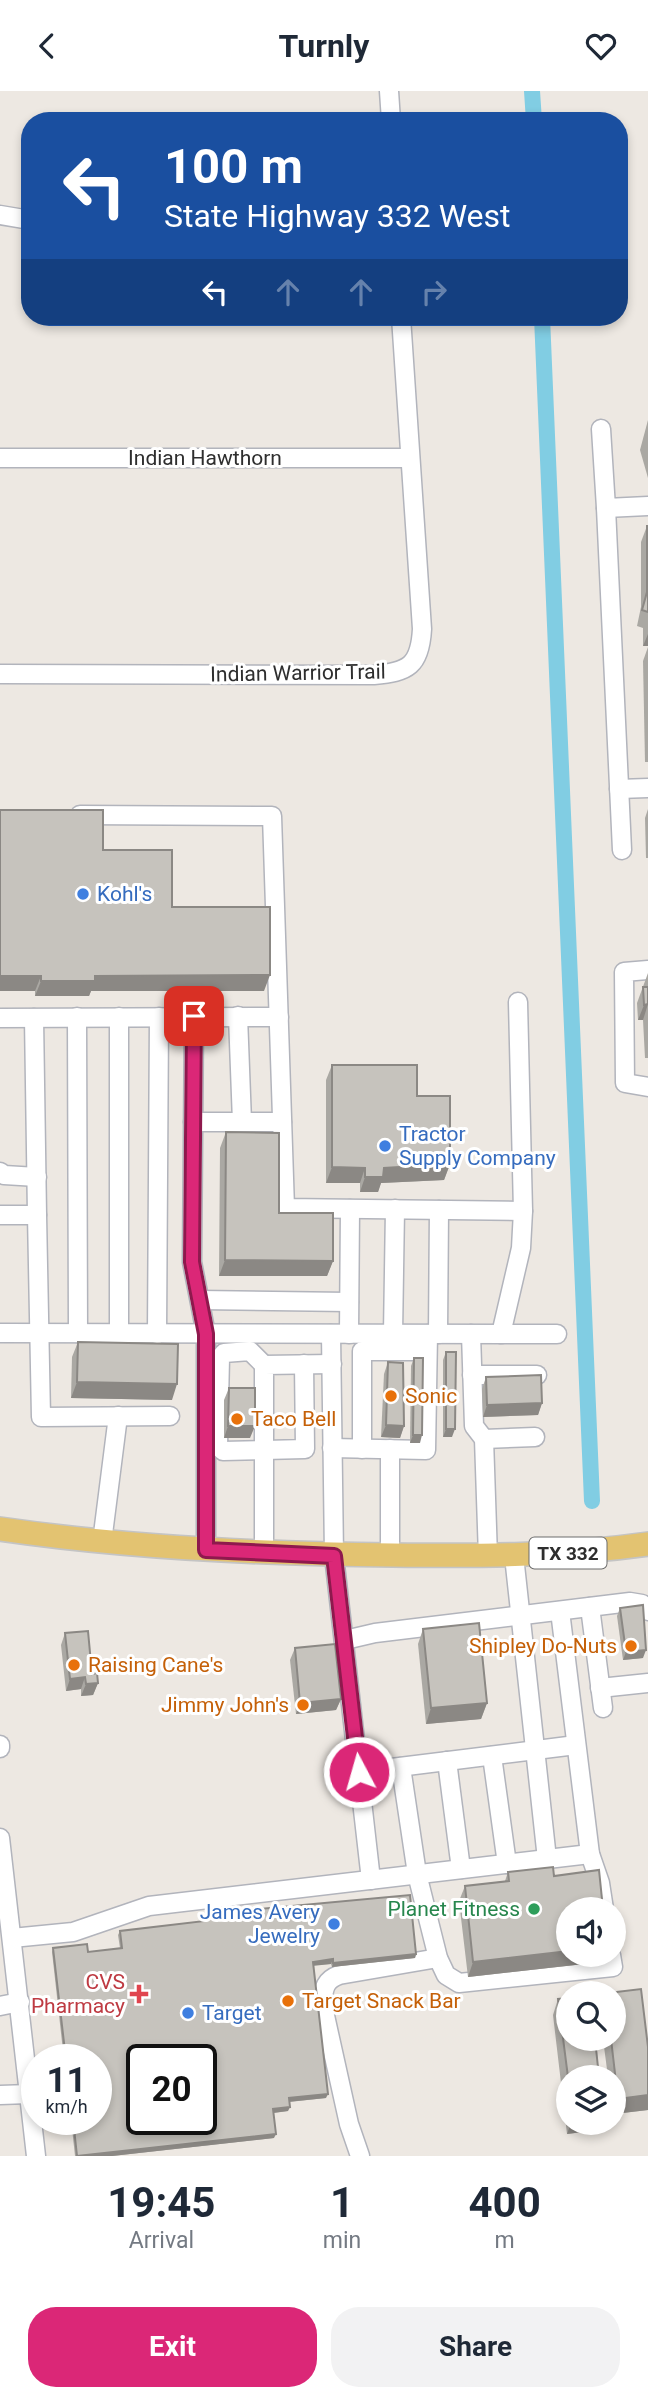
<!DOCTYPE html>
<style>
:root{--surface:#fff;--page:#f2f2f3;--text:#1f2937;--muted:#747a83;--accent:#db2777}
body{margin:0;font-family:Roboto,sans-serif;background:var(--page);color:var(--text);height:100vh;display:flex;flex-direction:column;font-size:26px;white-space:nowrap}
*{box-sizing:border-box;margin:0}
p{font-size:23px;color:var(--muted)}
.icon{flex:none;width:38px;height:38px;fill:none;stroke:currentColor;stroke-width:2;stroke-linecap:round;stroke-linejoin:round}
.map{position:relative;height:2065px;overflow:hidden}
.panel{display:flex;flex-direction:column;background:var(--surface);flex:1}
.panel>*{flex:none}
.guide{position:absolute;left:21px;top:21px;width:607px;height:214px;border-radius:28px;box-shadow:0 4px 10px #0003;background:#1a4fa0;color:#fff;overflow:hidden}
.controls{position:absolute;left:556px;top:1806px;display:grid;gap:14px}
.controls a{display:grid;place-items:center;width:70px;height:70px;border-radius:50%;background:var(--surface);box-shadow:0 4px 10px #0003;font-size:35px}
.speed{position:absolute;left:21px;top:1953px;display:flex;gap:14px;font-size:35px;font-weight:700;text-align:center}
.speed>*{display:grid;place-content:center;width:91px;height:91px;border-radius:50%;background:var(--surface);box-shadow:0 4px 10px #0003;line-height:1}
.speed small{font-size:18px;font-weight:400}
.speed .limit{border:4px solid #111;border-radius:10px;background:#fff;color:#111}
.pin{position:absolute;display:grid;place-items:center;width:60px;height:60px;color:#fff;margin:-30px;border-radius:14px;box-shadow:0 4px 10px #0006}
.me{position:absolute;width:77px;margin:-38px;rotate:354deg;stroke-linejoin:round;filter:drop-shadow(0 0 5px #0008)}
.turn{display:flex;align-items:center;gap:24px;height:147px;padding:0 28px;font-size:32px}
.turn .icon{width:91px;height:91px;stroke-width:2.5}
.turn b{display:block;font-size:49px;line-height:60px}
.lanes{display:flex;align-items:center;height:66px;padding:0 28px;background:#0003;justify-content:center;gap:35px;direction:ltr}
.lanes .off{opacity:.35}
.eta{display:flex;justify-content:space-evenly;align-items:center;height:119px;text-align:center}
.eta b{font-size:42px;font-weight:700;line-height:49px}
.button{display:flex;gap:14px;margin-top:auto;padding:14px 28px}
.button a{flex:1;height:80px;border-radius:28px;background:var(--accent);color:#fff;font-size:28px;font-weight:700;line-height:80px;text-align:center}
.button a+a{background:var(--page);color:var(--text)}
header{display:flex;justify-content:space-between;align-items:center;height:91px;padding:0 28px;background:var(--surface);font-size:32px;font-weight:700}
.map>svg:first-child{display:block}
.lines{fill:none;stroke-linecap:round;stroke-linejoin:round}
.canal{stroke:#81cde3;stroke-width:16}
.minor-casing{stroke:#b2b4bc;stroke-width:21}
.major-casing{stroke:#c4c4c4;stroke-width:26}
.minor{stroke:#fff;stroke-width:18}
.major{stroke:#e3c371;stroke-width:23}
.wall{fill:#aaa8a3}
.shaded-wall{fill:#8b8884}
.building{fill:#c6c3bd;stroke:#8b8884;stroke-width:2;fill-rule:evenodd}
.route-casing{stroke:#8e194d;stroke-width:18}
.route{stroke:#db2777;stroke-width:12}
.shop-dot{fill:#3f7fe0;stroke:#fff;stroke-width:2.5}
.food-dot{fill:#e8710a;stroke:#fff;stroke-width:2.5}
.leisure-dot{fill:#2e9e5b;stroke:#fff;stroke-width:2.5}
.health-dot{fill:#e0444e;stroke:#fff;stroke-width:2.5}
.labels{text-anchor:middle;stroke-width:6;stroke-linejoin:round;paint-order:stroke}
.shield{fill:#fff;stroke:#6d6d6d;stroke-width:2}
.shield-label{font-size:19px;font-weight:bold;fill:#2e2e2e}
.street-label{font-size:21px;fill:#2e2e2e;stroke:#fff}
.shop-label{font-size:21px;fill:#366cbe;stroke:#fff;text-anchor:start}
.food-label{font-size:21px;fill:#c56008;stroke:#fff;text-anchor:start}
.leisure-label{font-size:21px;fill:#27864d;stroke:#fff;text-anchor:end}
.health-label{font-size:21px;fill:#be3a42;stroke:#fff;text-anchor:end}
</style>
<header><svg class="icon" aria-label="back" viewBox="0 0 24 24"><path d="M15 5l-7 7 7 7"/></svg>Turnly<svg class="icon" aria-label="heart" viewBox="0 0 24 24"><path d="M12 20l-8-8c-3-5 5-10 8-4 3-6 11-1 8 4z"/></svg></header>
<div class="map">
<svg width="648" height="2065" viewBox="0 0 648 2065">
<rect width="100%" height="100%" fill="#ede8e2"/>
<g class="lines">
<g class="canal">
<polyline points="532,0 534,30"/>
<polyline points="542,226 592,1410"/>
</g>
<g class="minor-casing">
<g id="minor">
<polyline points="389,0 391,30"/>
<polyline points="0,124 30,129"/>
<polyline points="601,338 606,417 648,415"/>
<polyline points="0,367 410,367"/>
<polyline points="606,417 622,759"/>
<path d="M0 583 374 584C408 581 420 575 422 538L401 226"/>
<polyline points="619,698 648,697"/>
<polyline points="80,724 272,725 285,1117 523,1120"/>
<polyline points="648,879 624,881 625,992 648,996"/>
<polyline points="194,925 192,1171 206,1243 206,1459"/>
<polyline points="238,925 242,1031"/>
<polyline points="77,926 78,1242"/>
<polyline points="0,927 279,926"/>
<polyline points="34,927 37,1124"/>
<polyline points="193,1031 282,1031"/>
<polyline points="0,1081 4,1084 37,1086"/>
<polyline points="0,1124 37,1124 41,1326 170,1325"/>
<polyline points="200,1209 349,1211"/>
<polyline points="0,1242 557,1243"/>
<polyline points="119,1242 119,926"/>
<polyline points="157,1243 159,926"/>
<polyline points="331,1243 334,1465 371,1789"/>
<polyline points="349,1243 350,1118"/>
<polyline points="393,1243 395,1118"/>
<polyline points="438,1243 439,1119"/>
<polyline points="471,1243 474,1335 484,1348 488,1466"/>
<polyline points="501,1243 521,1157 523,1120 518,911"/>
<polyline points="264,1274 250,1260 224,1262 220,1267 218,1355 223,1360 305,1358 304,1273"/>
<polyline points="472,1284 537,1284"/>
<polyline points="484,1348 535,1346"/>
<polyline points="332,1357 426,1359 428,1243"/>
<polyline points="362,1358 362,1260 427,1260"/>
<polyline points="390,1358 390,1464"/>
<polyline points="102,1451 118,1325"/>
<polyline points="264,1462 264,1274 332,1273"/>
<polyline points="514,1465 547,1768"/>
<polyline points="590,1516 603,1617"/>
<polyline points="560,1520 590,1763 600,1792 604,1818"/>
<polyline points="345,1549 375,1542 630,1511 642,1513 648,1520"/>
<polyline points="600,1597 648,1592"/>
<polyline points="0,1654 0,1657"/>
<polyline points="492,1665 507,1773"/>
<polyline points="447,1670 461,1778"/>
<polyline points="401,1676 417,1783 438,1867 446,1884 459,1892 613,1876 611,1864"/>
<polyline points="359,1681 576,1654"/>
<polyline points="0,1747 36,2065"/>
<polyline points="12,1847 73,1841 149,1815 590,1763"/>
<polyline points="0,1915 20,1911"/>
<polyline points="0,2004 29,2003"/>
<path d="M360 2065 349 2033 322 1911C324 1897 325 1889 339 1884L438 1867"/>
</g>
</g>
<g class="major-casing">
<path id="major" d="M0 1438C131 1457 261 1463 393 1464 479 1465 563 1465 648 1453"/>
</g>
<use href="#minor" class="minor"/>
<use href="#major" class="major"/>
</g>
<g class="wall">
<polygon points="648,329 648,387 640,359"/>
<polygon points="647,435 648,435 648,555 643,555 643,537 637,535 641,516 641,451"/>
<polygon points="648,556 648,671 645,671 643,570"/>
<polygon points="648,718 648,767 646,767 645,727"/>
<polygon points="103,759 172,816 264,900 91,900 89,905 35,905 35,900 0,900"/>
<polygon points="648,882 648,967 645,967 643,929 638,929 637,912"/>
<polygon points="332,974 417,1005 450,1073 444,1089 381,1092 378,1101 360,1101 360,1092 326,1092 326,989"/>
<polygon points="226,1041 279,1122 333,1170 327,1185 219,1185 220,1057"/>
<polygon points="78,1251 172,1309 71,1307 72,1266"/>
<polygon points="446,1261 452,1346 443,1346 443,1269"/>
<polygon points="414,1267 420,1352 410,1352 411,1275"/>
<polygon points="388,1271 404,1335 400,1347 381,1346 384,1283"/>
<polygon points="486,1286 542,1312 538,1324 483,1326 482,1298"/>
<polygon points="229,1297 250,1347 224,1347 224,1309"/>
<polygon points="620,1517 643,1567 623,1569 617,1525"/>
<polygon points="423,1538 487,1612 481,1628 426,1633 418,1553"/>
<polygon points="65,1542 98,1592 93,1604 81,1605 81,1598 66,1600 61,1554"/>
<polygon points="295,1557 341,1608 336,1619 296,1623 290,1569"/>
<polygon points="508,1781 554,1785 602,1871 468,1886 459,1810 465,1795 505,1790"/>
<polygon points="204,1823 416,1863 415,1867 332,1876 331,1873 313,1874 326,2007 289,2011 288,2020 274,2022 274,2047 112,2065 75,2065 71,2028 96,2028 96,1969 64,1969 52,1861 53,1857 88,1861 120,1857 118,1844 120,1840 203,1831"/>
<polygon points="558,1908 569,1986 569,2032 601,2032 598,2039 567,2043 553,1924"/>
<polygon points="603,1948 614,1948 648,2019 614,2023 614,1986 608,1986"/>
</g>
<g class="shaded-wall">
<polygon points="648,543 648,555 643,555"/>
<polygon points="270,884 264,900 91,900 89,905 35,905 41,890 95,885"/>
<polygon points="0,885 41,885 35,900 0,900"/>
<polygon points="648,913 643,929 638,929 644,914"/>
<polygon points="450,1073 444,1089 381,1092 378,1101 360,1101 365,1086 384,1077"/>
<polygon points="332,1076 365,1077 360,1092 326,1092"/>
<polygon points="225,1169 333,1170 327,1185 219,1185"/>
<polygon points="77,1291 177,1293 172,1309 71,1307"/>
<polygon points="542,1312 538,1324 483,1326 487,1314"/>
<polygon points="386,1334 404,1335 400,1347 381,1346"/>
<polygon points="228,1335 255,1335 250,1347 224,1347"/>
<polygon points="446,1338 455,1338 452,1346 443,1346"/>
<polygon points="413,1344 422,1344 420,1352 410,1352"/>
<polygon points="646,1559 643,1567 623,1569 626,1561"/>
<polygon points="85,1586 81,1598 66,1600 70,1588"/>
<polygon points="98,1592 93,1604 81,1605 86,1593"/>
<polygon points="341,1608 336,1619 296,1623 300,1612"/>
<polygon points="487,1612 481,1628 426,1633 431,1617"/>
<polygon points="569,1860 569,1864 605,1864 602,1871 468,1886 473,1871"/>
<polygon points="416,1863 415,1867 332,1876 333,1872"/>
<polygon points="333,1868 331,1873 312,1875 313,1871"/>
<polygon points="328,2003 326,2007 287,2011 289,2007"/>
<polygon points="648,2004 648,2019 614,2023 614,2018 618,2008"/>
<polygon points="290,2016 288,2020 272,2022 273,2018"/>
<polygon points="571,2032 601,2032 598,2039 567,2043"/>
<polygon points="276,2043 274,2047 112,2065 77,2065"/>
</g>
<g class="building">
<polygon points="647,435 648,435 648,521 642,519 647,501"/>
<polygon points="0,719 103,719 103,759 172,759 172,816 270,816 270,884 95,885 95,890 41,890 41,885 0,885"/>
<polygon points="643,896 648,896 648,913 644,914"/>
<polygon points="332,974 417,974 417,1005 450,1005 450,1073 384,1077 383,1086 365,1086 365,1077 332,1076"/>
<polygon points="226,1041 279,1042 279,1122 333,1122 333,1170 225,1169"/>
<polygon points="78,1251 178,1253 177,1293 77,1291"/>
<polygon points="446,1261 456,1261 455,1338 446,1338"/>
<polygon points="414,1267 423,1267 422,1344 413,1344"/>
<polygon points="388,1271 403,1272 404,1335 386,1334"/>
<polygon points="541,1284 542,1312 487,1314 486,1286"/>
<polygon points="229,1297 255,1297 255,1335 228,1335"/>
<polygon points="643,1514 646,1559 626,1561 620,1517"/>
<polygon points="479,1532 487,1612 431,1617 423,1538"/>
<polygon points="88,1540 92,1583 97,1582 98,1592 86,1593 85,1586 70,1588 65,1542"/>
<polygon points="335,1553 341,1608 300,1612 295,1557"/>
<polygon points="553,1776 554,1785 599,1779 603,1818 569,1818 569,1860 473,1871 465,1795 509,1790 508,1781"/>
<path d="M410 1804 416 1863 333 1872V1868L313 1871 328 2003 289 2007 290 2016 273 2018 276 2043 77 2065 73 2028H96V1969H66L53 1857 87 1853 88 1861 122 1857 120 1840 205 1830 204 1823ZM142 1969H201V2028H142Z"/>
<polygon points="641,1898 648,1956 648,2004 618,2008 611,1948 614,1948 614,1902 608,1902"/>
<polygon points="569,1907 569,1948 595,1948 599,1986 569,1986 569,1994 558,1908"/>
</g>
<g class="lines">
<g class="route-casing">
<polyline id="route" points="194,925 192,1171 206,1243 206,1459 334,1465 359,1681"/>
</g>
<use href="#route" class="route"/>
</g>
<g class="shop-dot">
<circle cx="83" cy="803" r="7"/>
<circle cx="385" cy="1055" r="7"/>
<circle cx="334" cy="1833" r="7"/>
<circle cx="188" cy="1922" r="7"/>
</g>
<g class="food-dot">
<circle cx="391" cy="1305" r="7"/>
<circle cx="237" cy="1328" r="7"/>
<circle cx="631" cy="1555" r="7"/>
<circle cx="74" cy="1574" r="7"/>
<circle cx="303" cy="1614" r="7"/>
<circle cx="288" cy="1910" r="7"/>
</g>
<circle class="leisure-dot" cx="534" cy="1818" r="7"/>
<path class="health-dot" d="M135.5 1892.5h7v7h7v7h-7v7h-7v-7h-7v-7h7z"/>
<g class="labels">
<rect class="shield" x="529.5" y="1446.5" width="77" height="31" rx="5"/>
<g class="shield-label">
<text x="568" y="1469">TX 332</text>
</g>
<g class="street-label">
<text x="205" y="374">Indian Hawthorn</text>
<text transform="translate(298 582) rotate(-1)" y="7">Indian Warrior Trail</text>
</g>
<g class="shop-label">
<text x="97" y="810">Kohl's</text>
<text x="399" y="1050">Tractor<tspan x="399" dy="24">Supply Company</tspan></text>
<text x="320" y="1828" text-anchor="end">James Avery<tspan x="320" dy="24">Jewelry</tspan></text>
<text x="202" y="1929">Target</text>
</g>
<g class="food-label">
<text x="405" y="1312">Sonic</text>
<text x="251" y="1335">Taco Bell</text>
<text x="617" y="1562" text-anchor="end">Shipley Do-Nuts</text>
<text x="88" y="1581">Raising Cane's</text>
<text x="289" y="1621" text-anchor="end">Jimmy John's</text>
<text x="302" y="1917">Target Snack Bar</text>
</g>
<g class="leisure-label">
<text x="520" y="1825">Planet Fitness</text>
</g>
<g class="health-label">
<text x="125" y="1898">CVS<tspan x="125" dy="24">Pharmacy</tspan></text>
</g>
</g>
</svg>
<div class="controls">
<a><svg class="icon" aria-label="sound" viewBox="0 0 24 24"><path d="M4 9h4l5-4v14l-5-4H4zM17 9q2 3 0 6"/></svg></a>
<a><svg class="icon" aria-label="search" viewBox="0 0 24 24"><circle cx="10" cy="10" r="6"/><path d="M15 15l6 6"/></svg></a>
<a><svg class="icon" aria-label="layers" viewBox="0 0 24 24"><path d="M12 4l9 5-9 5-9-5zM3 14l9 5 9-5"/></svg></a>
</div>
<div class="speed"><div>11<small>km/h</small></div><div class="limit">20</div></div>
<div class="pin" style="left:194px;top:925px;background:#d93025"><svg class="icon" aria-label="arrive" viewBox="0 0 24 24"><path d="M6 21V4h12l-3 4 3 4H6"/></svg></div>
<svg class="me" style="left:359px;top:1681px" viewBox="-20 -20 40 40"><circle r="17" fill="#db2777" stroke="#fff" stroke-width="3"/><path d="M0-11L8 9 0 5-8 9z" fill="#fff"/></svg>
<div class="guide">
<div class="turn"><svg class="icon" aria-label="left" viewBox="0 0 24 24"><path d="M17 20v-9H6M10 6l-5 5 5 5"/></svg><div><b>100 m</b>State Highway 332 West</div></div>
<div class="lanes"><svg class="icon" aria-label="left" viewBox="0 0 24 24"><path d="M17 20v-9H6M10 6l-5 5 5 5"/></svg><svg class="icon off" aria-label="ahead" viewBox="0 0 24 24"><path d="M12 20V5M6 11l6-6 6 6"/></svg><svg class="icon off" aria-label="ahead" viewBox="0 0 24 24"><path d="M12 20V5M6 11l6-6 6 6"/></svg><svg class="icon off" aria-label="right" viewBox="0 0 24 24"><path d="M7 20v-9h11M14 6l5 5-5 5"/></svg></div>
</div>
</div>
<section class="panel">
<div class="eta">
<div><b>19:45</b><p>Arrival</p></div>
<div><b>1</b><p>min</p></div>
<div><b>400</b><p>m</p></div>
</div>
<div class="button"><a>Exit</a><a>Share</a></div>
</section>
